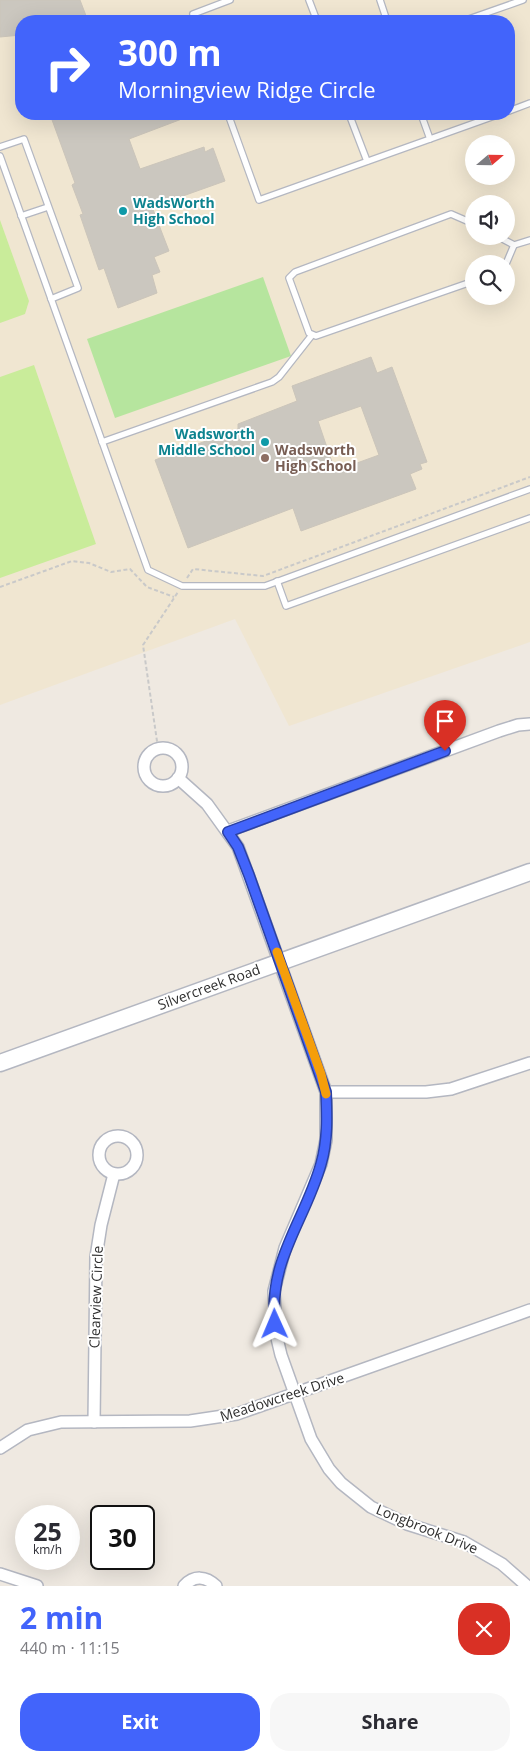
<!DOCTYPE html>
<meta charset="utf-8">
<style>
:root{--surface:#fff;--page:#f7f7f7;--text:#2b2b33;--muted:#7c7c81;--accent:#4264fb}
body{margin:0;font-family:"Open Sans",sans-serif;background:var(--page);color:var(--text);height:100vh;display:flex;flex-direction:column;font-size:19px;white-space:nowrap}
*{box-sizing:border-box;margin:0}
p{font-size:16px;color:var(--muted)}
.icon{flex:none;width:28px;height:28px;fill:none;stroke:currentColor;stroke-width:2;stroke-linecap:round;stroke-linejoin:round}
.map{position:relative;height:1586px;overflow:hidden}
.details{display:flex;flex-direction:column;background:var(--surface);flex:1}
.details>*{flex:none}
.guide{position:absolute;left:15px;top:15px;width:500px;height:105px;border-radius:20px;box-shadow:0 5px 20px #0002;background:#4264fb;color:#fff;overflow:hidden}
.needle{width:32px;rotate:70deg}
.tools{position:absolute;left:465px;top:135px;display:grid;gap:10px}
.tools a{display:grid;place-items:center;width:50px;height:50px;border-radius:50%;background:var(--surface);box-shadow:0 5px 20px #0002;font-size:25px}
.speed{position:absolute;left:15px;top:1505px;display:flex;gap:10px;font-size:25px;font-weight:700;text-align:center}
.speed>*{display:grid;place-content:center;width:65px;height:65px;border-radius:50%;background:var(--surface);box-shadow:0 5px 20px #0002;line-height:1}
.speed small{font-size:12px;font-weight:400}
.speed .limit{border:2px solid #111;border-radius:8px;background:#fff;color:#111}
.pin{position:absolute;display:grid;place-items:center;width:42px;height:42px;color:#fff;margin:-51px -21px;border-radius:50% 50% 50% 0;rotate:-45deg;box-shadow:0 0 5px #0007}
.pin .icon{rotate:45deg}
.me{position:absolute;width:55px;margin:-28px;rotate:359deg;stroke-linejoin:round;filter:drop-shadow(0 0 4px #0008)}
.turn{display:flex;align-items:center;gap:18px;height:105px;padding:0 20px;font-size:22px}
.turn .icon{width:65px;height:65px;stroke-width:2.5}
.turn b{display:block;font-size:35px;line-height:42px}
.round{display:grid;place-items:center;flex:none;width:52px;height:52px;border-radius:20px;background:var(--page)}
.head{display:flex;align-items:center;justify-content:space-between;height:85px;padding:0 20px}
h1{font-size:30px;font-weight:700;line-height:38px;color:var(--accent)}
.primary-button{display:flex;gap:10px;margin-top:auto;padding:10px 20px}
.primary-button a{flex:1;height:58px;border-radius:20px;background:var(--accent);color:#fff;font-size:20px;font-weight:700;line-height:58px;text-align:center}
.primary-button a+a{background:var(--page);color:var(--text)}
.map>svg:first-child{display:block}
.education{fill:#f0e6d1;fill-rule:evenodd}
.green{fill:#b6e59e}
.pitch{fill:#c9ec9a}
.building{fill:#cbc7bf;stroke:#cbc5ba;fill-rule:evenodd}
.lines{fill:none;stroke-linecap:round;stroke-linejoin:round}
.lane-casing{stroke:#b4b7c1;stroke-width:8}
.street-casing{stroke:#b4b7c1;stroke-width:14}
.secondary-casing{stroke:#b4b7c1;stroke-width:19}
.path{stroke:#c9c9c9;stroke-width:2;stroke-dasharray:4 2.5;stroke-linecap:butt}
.lane{stroke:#fff;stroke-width:5.5}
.street{stroke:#fff;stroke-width:11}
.secondary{stroke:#fff;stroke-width:16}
.route-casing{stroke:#2b41a3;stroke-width:12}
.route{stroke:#4264fb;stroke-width:9}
.slow{stroke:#f59e0b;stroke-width:9}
.culture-dot{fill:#0f9aa8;stroke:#fff;stroke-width:2}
.education-dot{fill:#8d6e63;stroke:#fff;stroke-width:2}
.labels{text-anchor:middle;stroke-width:4;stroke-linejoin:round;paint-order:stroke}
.culture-label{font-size:14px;font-weight:bold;fill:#0d838f;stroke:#fff;text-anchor:start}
.education-label{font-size:14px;font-weight:bold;fill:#785e54;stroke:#fff;text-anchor:start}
.street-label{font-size:14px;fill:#2e2e2e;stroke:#fff}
</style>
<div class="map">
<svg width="530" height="1586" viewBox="0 0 530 1586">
<rect width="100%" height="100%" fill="#efe9e1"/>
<path class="education" d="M0 0H530V642L289 726 235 619 0 705ZM21 21H509V114H21ZM474 144H506V176H474ZM474 204H506V236H474ZM474 264H506V296H474Z"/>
<polygon class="green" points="263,277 291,356 115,418 87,339"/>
<g class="pitch">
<polygon points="0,220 29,301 25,314 0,323"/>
<polygon points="34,365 96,544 0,578 0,377"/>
</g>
<g class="building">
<polygon points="0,0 80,0 88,21 21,21 21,35 0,37"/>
<polygon points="58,114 195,114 129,139 140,169 204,147 205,152 213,148 225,181 152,207 169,251 154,257 160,272 152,275 157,293 118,308 104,268 99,270 80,215 83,214 72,185 75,183 51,117"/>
<path d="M371 357 377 373 392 367 427 462 420 464 422 469 410 474 416 489 301 531 293 508 188 548 155 460 238 429V424L297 401 292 386ZM361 406 379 455 335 471 318 421Z"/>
</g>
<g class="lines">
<g class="lane-casing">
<g id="lane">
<polyline points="309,0 317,21"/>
<polyline points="380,0 387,21"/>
<polyline points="196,21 193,14 230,0"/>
<polyline points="463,21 523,0"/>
<polyline points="509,111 530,103"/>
<polyline points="228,114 259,200 430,139 421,114"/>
<polyline points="349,114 367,161"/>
<polyline points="430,139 500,114"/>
<polyline points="0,147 24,139 78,288 51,299"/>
<polyline points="0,156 148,570 182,586 265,586 530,489"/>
<polyline points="21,216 48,207"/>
<polyline points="474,224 451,214 295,272 289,278 309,333 316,336 474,281"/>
<polyline points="497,236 514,245 530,240"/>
<polyline points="506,264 514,245"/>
<polyline points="102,442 272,382 279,377 312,335"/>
<polyline points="277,581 286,606 530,518"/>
</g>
</g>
<g class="street-casing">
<g id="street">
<circle cx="163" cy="767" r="19"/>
<polyline points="178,778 207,804 238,847 326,1092 326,1140 321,1164 285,1248 274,1291 276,1334 281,1355 311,1439 329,1469 341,1483 371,1507 407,1524 464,1542 502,1564 527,1586"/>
<polyline points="228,831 499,731 518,725 530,724"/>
<polyline points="326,1092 426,1092 451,1089 530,1063"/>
<circle cx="118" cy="1155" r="19"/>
<polyline points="94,1422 96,1257 101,1225 114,1174"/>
<polyline points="0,1448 28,1430 61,1422 190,1421 237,1414 530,1310"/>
<polyline points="0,1574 37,1586"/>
<path d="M184 1586C194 1575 206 1576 216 1586"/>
</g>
</g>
<g class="secondary-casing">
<polyline id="secondary" points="0,1063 530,872"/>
</g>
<g class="path">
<polyline points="187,578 193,569 263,576 530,477"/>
<polyline points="0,587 72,561 89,563 111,572 130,569 147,587 174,597"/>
<polyline points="158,748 143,645 178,592"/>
</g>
<use href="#lane" class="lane"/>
<use href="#street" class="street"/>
<use href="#secondary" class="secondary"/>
</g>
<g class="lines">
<g class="route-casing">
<path id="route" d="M275 1324C268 1260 305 1221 321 1164 328 1140 327 1116 326 1092L249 875 238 847 228 832 445 751"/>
</g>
<use href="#route" class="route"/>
<polyline class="slow" points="277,952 321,1074 326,1094"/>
</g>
<g class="culture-dot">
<circle cx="123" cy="211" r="5"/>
<circle cx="265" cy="442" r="5"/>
</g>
<circle class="education-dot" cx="265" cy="458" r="5"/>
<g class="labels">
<g class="culture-label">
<text x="133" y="208">WadsWorth<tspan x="133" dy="16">High School</tspan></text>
<text x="255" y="439" text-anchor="end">Wadsworth<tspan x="255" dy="16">Middle School</tspan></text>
</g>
<g class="education-label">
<text x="275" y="455">Wadsworth<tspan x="275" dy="16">High School</tspan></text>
</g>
<g class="street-label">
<text transform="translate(209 987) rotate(-20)" y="5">Silvercreek Road</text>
<text transform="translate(96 1297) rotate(-88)" y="5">Clearview Circle</text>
<text transform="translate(282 1397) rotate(-18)" y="5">Meadowcreek Drive</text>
<text transform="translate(427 1529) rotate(22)" y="5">Longbrook Drive</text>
</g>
</g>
</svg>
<div class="tools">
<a><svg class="needle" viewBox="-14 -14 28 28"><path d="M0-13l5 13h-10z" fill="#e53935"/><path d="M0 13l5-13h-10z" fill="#7c7c81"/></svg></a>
<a><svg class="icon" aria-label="sound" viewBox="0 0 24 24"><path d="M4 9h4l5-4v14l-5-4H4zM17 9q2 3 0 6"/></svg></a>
<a><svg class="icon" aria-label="search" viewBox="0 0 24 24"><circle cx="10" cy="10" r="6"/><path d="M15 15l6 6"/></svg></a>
</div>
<div class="speed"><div>25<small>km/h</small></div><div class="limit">30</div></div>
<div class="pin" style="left:445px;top:751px;background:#d93025"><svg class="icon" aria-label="arrive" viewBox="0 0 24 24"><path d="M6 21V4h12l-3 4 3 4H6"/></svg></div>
<svg class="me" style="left:275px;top:1324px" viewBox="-20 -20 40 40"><path d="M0-17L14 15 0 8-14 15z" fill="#4264fb" stroke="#fff" stroke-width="4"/></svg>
<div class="guide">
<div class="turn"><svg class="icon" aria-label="right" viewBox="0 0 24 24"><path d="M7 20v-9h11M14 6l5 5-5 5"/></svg><div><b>300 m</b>Morningview Ridge Circle</div></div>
</div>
</div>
<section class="details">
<div class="head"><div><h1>2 min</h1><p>440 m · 11:15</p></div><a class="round" style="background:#d93025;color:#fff"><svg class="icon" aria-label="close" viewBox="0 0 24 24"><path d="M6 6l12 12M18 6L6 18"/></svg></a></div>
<div class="primary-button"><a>Exit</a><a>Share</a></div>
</section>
